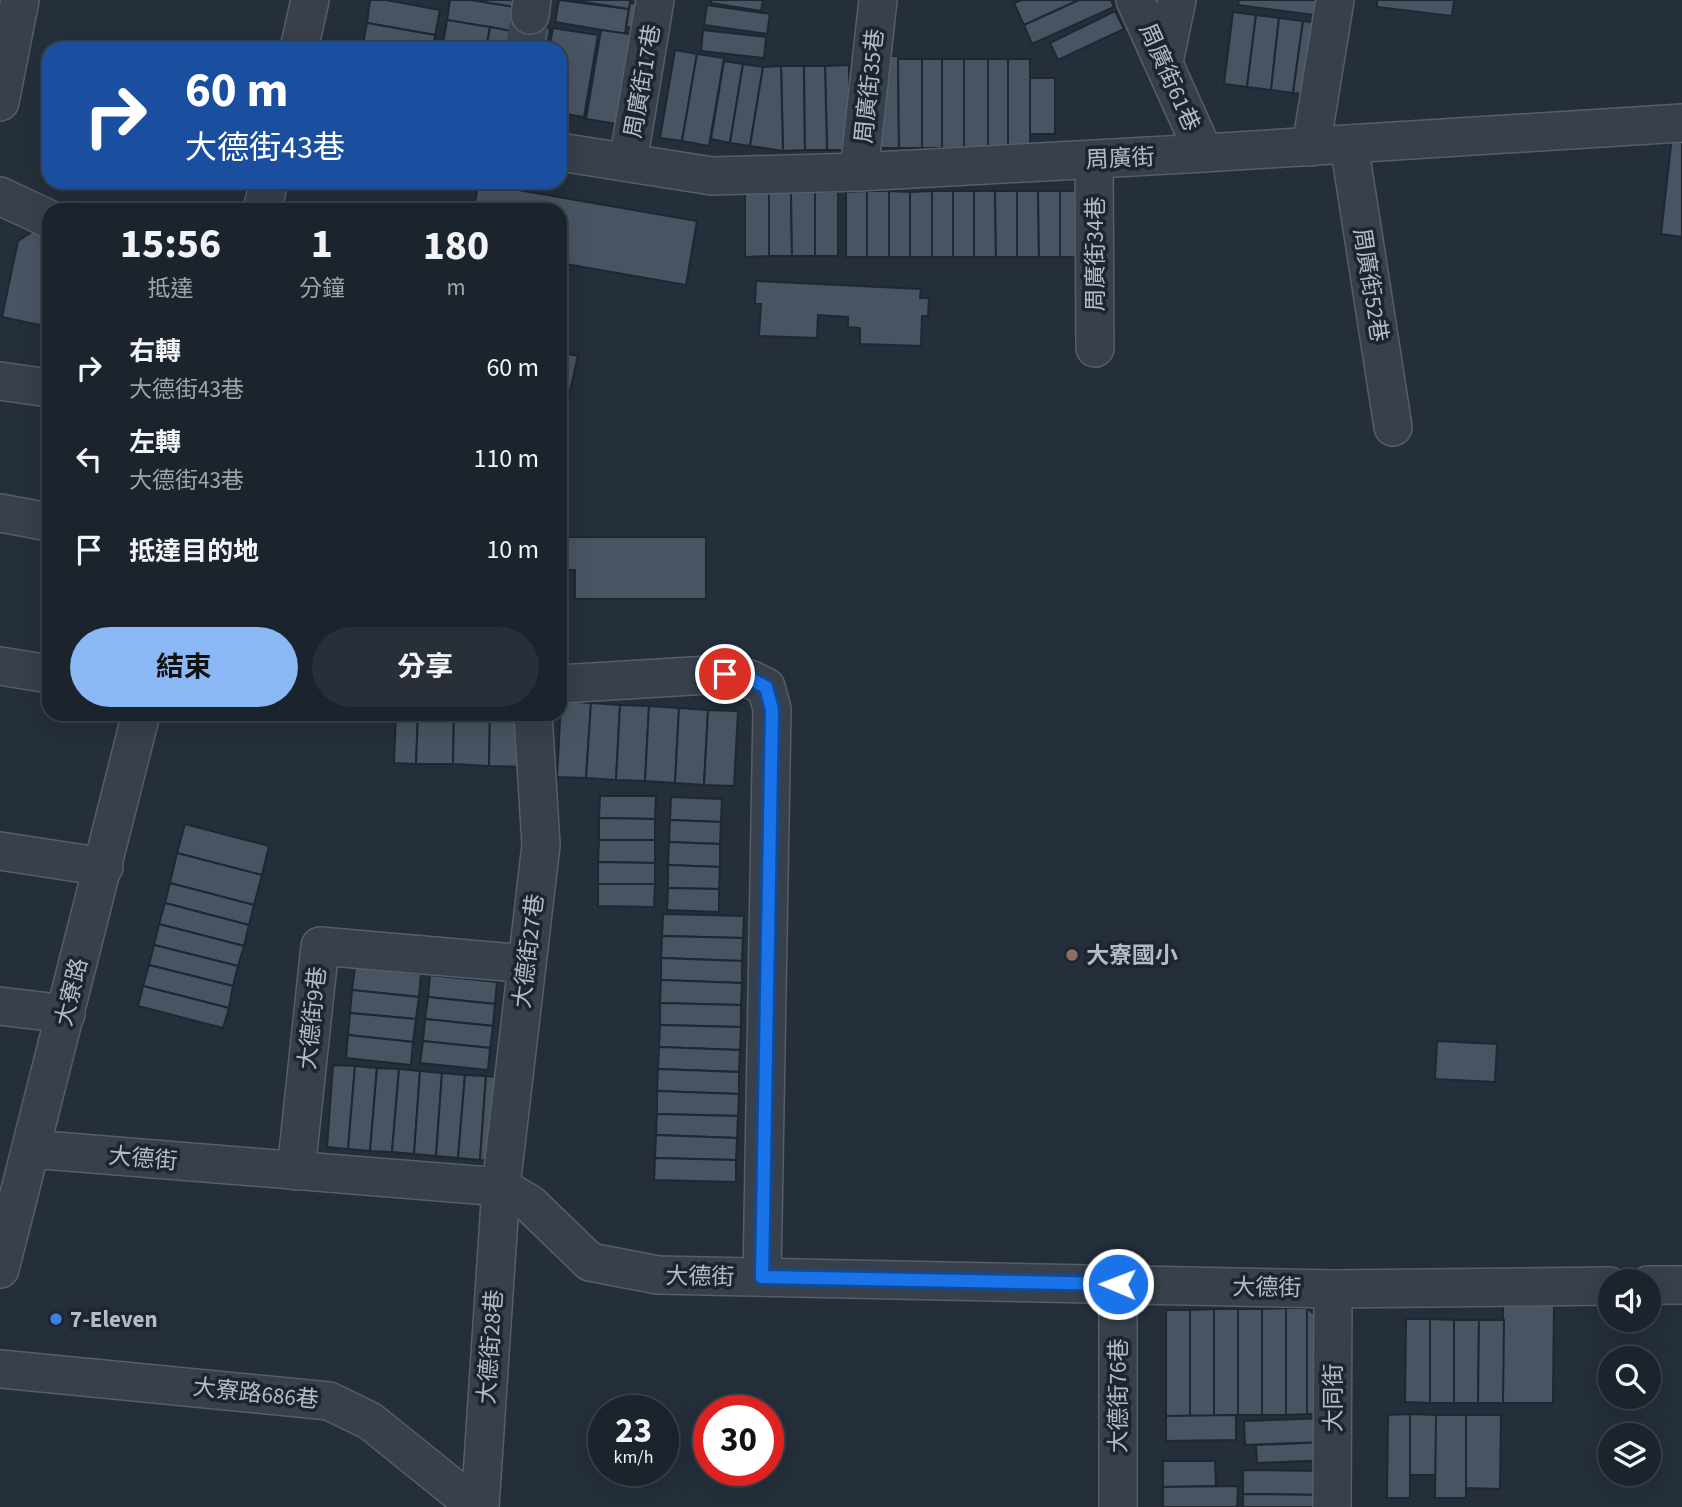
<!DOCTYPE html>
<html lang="zh-TW">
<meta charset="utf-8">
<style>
:root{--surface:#1b232c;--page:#282f38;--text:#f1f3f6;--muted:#a0a4a9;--line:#394048;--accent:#8ab8f4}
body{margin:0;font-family:"Source Sans 3","Noto Sans TC",sans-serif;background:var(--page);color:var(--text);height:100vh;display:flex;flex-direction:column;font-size:26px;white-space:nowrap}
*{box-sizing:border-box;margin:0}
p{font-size:23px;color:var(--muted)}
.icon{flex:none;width:38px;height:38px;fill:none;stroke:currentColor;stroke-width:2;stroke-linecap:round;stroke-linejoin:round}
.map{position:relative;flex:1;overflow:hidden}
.sheet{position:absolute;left:42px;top:203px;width:525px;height:518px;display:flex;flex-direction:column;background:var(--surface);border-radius:21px;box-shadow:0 7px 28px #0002,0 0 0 2px var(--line)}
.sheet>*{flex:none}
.hud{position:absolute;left:42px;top:42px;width:525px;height:147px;border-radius:21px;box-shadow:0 7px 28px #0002,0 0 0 2px var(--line);background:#1a4fa0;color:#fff;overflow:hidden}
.tools{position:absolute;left:1598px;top:1269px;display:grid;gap:14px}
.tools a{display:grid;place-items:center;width:63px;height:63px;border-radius:50%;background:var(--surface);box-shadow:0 7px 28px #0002,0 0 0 2px var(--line);font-size:35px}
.speed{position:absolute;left:588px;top:1395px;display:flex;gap:14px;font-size:35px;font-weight:700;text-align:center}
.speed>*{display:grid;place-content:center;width:91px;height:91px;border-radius:50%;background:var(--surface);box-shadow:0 7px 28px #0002,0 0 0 2px var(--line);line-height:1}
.speed small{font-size:18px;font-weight:400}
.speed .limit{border:10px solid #d22;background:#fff;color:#111}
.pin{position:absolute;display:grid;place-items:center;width:60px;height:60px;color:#fff;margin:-30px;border:4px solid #fff;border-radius:50%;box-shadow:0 2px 7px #0007}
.me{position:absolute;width:77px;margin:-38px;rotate:271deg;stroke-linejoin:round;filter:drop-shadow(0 0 5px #0008)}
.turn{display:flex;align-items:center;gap:24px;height:147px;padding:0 28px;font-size:32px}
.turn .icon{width:91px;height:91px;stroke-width:2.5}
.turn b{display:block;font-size:49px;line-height:60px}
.eta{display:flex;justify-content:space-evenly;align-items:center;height:119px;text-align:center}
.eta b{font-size:42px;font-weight:700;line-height:49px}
.action{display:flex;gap:14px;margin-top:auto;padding:14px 28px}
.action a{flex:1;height:80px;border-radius:42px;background:var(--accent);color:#111;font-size:28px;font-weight:700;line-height:80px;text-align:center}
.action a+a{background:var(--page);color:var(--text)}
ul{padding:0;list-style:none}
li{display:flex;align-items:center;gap:21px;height:91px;padding:0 28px}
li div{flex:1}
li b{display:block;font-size:26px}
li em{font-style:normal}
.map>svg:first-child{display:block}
.building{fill:#485462;stroke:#1e2732;stroke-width:2}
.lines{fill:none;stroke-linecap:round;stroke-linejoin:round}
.minor-tunnel{stroke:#394450;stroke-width:37;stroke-dasharray:37 18;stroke-linecap:butt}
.minor-casing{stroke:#555e69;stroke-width:40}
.minor{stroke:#37404b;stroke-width:37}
.route-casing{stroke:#114b97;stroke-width:18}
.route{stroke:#1a73e8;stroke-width:12}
.education-dot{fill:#8d6e63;stroke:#1c2530;stroke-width:2.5}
.shop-dot{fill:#3f7fe0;stroke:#1c2530;stroke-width:2.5}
.labels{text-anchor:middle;stroke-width:7;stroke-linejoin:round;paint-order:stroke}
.street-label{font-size:23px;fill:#b3bbc7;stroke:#1c2530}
.poi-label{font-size:23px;font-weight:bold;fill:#b3bbc7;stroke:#1c2530;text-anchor:start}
</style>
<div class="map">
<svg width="1682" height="1507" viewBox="0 0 1682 1507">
<rect width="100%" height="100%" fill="#242f3b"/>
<g class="building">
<polygon points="370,0 386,0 440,10 435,35 367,23"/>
<polygon points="450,0 472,0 521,8 517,32 447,20"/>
<polygon points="472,0 522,0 521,8"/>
<polygon points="559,0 629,9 625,34 555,22"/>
<polygon points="570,0 631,0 629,9"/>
<polygon points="711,0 763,0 761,11 711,3"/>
<polygon points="1022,0 1079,0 1024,25 1014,3"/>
<polygon points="1079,0 1111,0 1114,7 1032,44 1024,25"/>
<polygon points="1239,0 1316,0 1314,15 1238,5"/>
<polygon points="1377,0 1454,0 1452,16 1377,7"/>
<polygon points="630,3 650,6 646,30 626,27"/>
<polygon points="707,5 770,14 767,34 704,25"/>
<polygon points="1115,11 1124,29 1058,60 1050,43"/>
<polygon points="1233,12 1256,15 1247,87 1224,84"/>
<polygon points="1256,15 1279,18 1271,90 1247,87"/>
<polygon points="1279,18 1303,21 1293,93 1271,90"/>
<polygon points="447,20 490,27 486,49 442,49"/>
<polygon points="1303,21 1326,24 1317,95 1293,93"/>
<polygon points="519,22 550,28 547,49 514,49"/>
<polygon points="367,23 435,35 433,49 362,48"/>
<polygon points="490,27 517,32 514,49 486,49"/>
<polygon points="553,28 598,35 584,117 560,113 560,49 549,49"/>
<polygon points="601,30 644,36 630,126 586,119"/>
<polygon points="703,30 766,37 764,58 701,51"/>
<polygon points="675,50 697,54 682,141 660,138"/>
<polygon points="697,54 724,58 709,146 682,141"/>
<polygon points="877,56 898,56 899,148 878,148"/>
<polygon points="898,59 922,59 922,148 899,148"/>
<rect x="922" y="59" width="20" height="89"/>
<rect x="942" y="59" width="22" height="89"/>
<rect x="964" y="59" width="24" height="89"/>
<rect x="988" y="59" width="20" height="89"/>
<polygon points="1008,59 1030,59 1030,147 1008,148"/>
<polygon points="724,61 743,64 730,143 711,139"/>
<polygon points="743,64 763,67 750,146 730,143"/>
<polygon points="849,65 850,150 827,150 825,66"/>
<polygon points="781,66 804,66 805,150 783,151"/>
<polygon points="781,66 783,151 750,146 763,67"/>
<polygon points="804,66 825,66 827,150 805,150"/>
<rect x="1030" y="78" width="25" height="56"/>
<polygon points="1672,137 1682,139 1682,237 1661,234"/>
<polygon points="478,183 697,221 686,285 560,263 560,210 474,210"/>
<polygon points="867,191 867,257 846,257 846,192"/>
<rect x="867" y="191" width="22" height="66"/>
<polygon points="889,191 910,192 910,257 889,257"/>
<polygon points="932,191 932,257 910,257 910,192"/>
<rect x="932" y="191" width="21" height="66"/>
<rect x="953" y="191" width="21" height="66"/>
<polygon points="974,191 995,191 996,257 974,257"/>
<polygon points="995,191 1017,191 1017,257 996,257"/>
<polygon points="1017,191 1038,191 1039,257 1017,257"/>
<polygon points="1038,191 1060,191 1060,257 1039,257"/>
<polygon points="1060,191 1081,191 1082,257 1060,257"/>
<polygon points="745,192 769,192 769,256 745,257"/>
<polygon points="769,192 791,192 792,256 769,256"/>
<polygon points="791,192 815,192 815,256 792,256"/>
<rect x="815" y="192" width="23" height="64"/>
<polygon points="46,223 49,224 49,327 2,317 18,241"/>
<polygon points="756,281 921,289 920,298 929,298 928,316 922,316 921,346 860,344 860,328 848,327 848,317 818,315 817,338 759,336 761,304 755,304"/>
<polygon points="560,352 578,356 568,399 560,397"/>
<polygon points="560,535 569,537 706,537 706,599 575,599 575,570 560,570"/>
<polygon points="561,701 591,703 586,778 557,777"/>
<polygon points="591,703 620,705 616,780 586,778"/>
<polygon points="620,705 649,706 645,781 616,780"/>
<polygon points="649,706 679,708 675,783 645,781"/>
<polygon points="679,708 708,710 704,785 675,783"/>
<polygon points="708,710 738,711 734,786 704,785"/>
<polygon points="396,714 418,714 416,764 394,763"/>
<polygon points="418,714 454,714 453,764 416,764"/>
<polygon points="454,714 490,714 489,766 453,764"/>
<polygon points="490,714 527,714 525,767 489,766"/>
<polygon points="600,796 656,796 655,819 599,818"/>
<polygon points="671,797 722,799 721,822 670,820"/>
<polygon points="599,818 655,819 655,840 599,840"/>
<polygon points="670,820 721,822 720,844 669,842"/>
<polygon points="185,824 269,846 262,875 177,853"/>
<polygon points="599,840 655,840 655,863 598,862"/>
<polygon points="669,842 720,844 720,867 668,865"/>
<polygon points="177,853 262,875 254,905 170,883"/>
<polygon points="598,862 655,863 655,884 598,884"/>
<polygon points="668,865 720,867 719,889 668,888"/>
<polygon points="170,883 254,905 249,925 165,903"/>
<polygon points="598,884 655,884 654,907 598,906"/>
<polygon points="668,888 719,889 719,912 667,910"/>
<polygon points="165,903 249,925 244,946 159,924"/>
<polygon points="663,914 744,916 743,938 662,936"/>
<polygon points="159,924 244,946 238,966 154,945"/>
<polygon points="662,936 743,938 742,961 661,958"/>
<polygon points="154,945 238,966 233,986 149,965"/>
<polygon points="661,958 742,961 742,983 661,980"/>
<polygon points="149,965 233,986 229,1008 143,986"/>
<polygon points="355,967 421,974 419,997 352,990"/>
<polygon points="430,975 497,982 495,1004 428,997"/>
<polygon points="661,980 742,983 741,1005 660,1003"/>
<polygon points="143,986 229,1008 223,1028 138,1006"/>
<polygon points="352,990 419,997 416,1019 350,1013"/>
<polygon points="428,997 495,1004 493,1026 425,1019"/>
<polygon points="660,1003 741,1005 741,1027 660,1025"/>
<polygon points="350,1013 416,1019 413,1042 348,1035"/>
<polygon points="425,1019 493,1026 490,1048 423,1041"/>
<polygon points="660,1025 741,1027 740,1050 659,1047"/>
<polygon points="348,1035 413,1042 411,1065 346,1058"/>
<polygon points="423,1041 490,1048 488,1070 420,1063"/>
<polygon points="1437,1041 1497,1044 1495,1082 1435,1079"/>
<polygon points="659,1047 740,1050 739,1072 658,1069"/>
<polygon points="333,1065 355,1066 348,1149 327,1147"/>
<polygon points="355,1066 377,1068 370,1151 348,1149"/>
<polygon points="377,1068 399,1069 392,1152 370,1151"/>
<polygon points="399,1069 420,1071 414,1154 392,1152"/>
<polygon points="658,1069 739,1072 739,1094 657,1091"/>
<polygon points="420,1071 442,1073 436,1156 414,1154"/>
<polygon points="442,1073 465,1075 458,1158 436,1156"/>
<polygon points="465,1075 486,1076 480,1160 458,1158"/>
<polygon points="486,1076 508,1078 502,1161 480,1160"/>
<polygon points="657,1091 739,1094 738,1116 657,1114"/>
<polygon points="657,1114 738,1116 737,1138 656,1135"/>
<polygon points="656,1135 737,1138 736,1160 655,1158"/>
<polygon points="655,1158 736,1160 736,1182 654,1180"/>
<polygon points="1503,1300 1554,1301 1553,1403 1503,1403"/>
<polygon points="1286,1308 1286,1415 1262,1415 1262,1309"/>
<polygon points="1286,1308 1307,1308 1307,1414 1286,1415"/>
<polygon points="1307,1308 1327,1326 1327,1414 1307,1414"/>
<polygon points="1214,1309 1214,1416 1190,1416 1190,1310"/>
<polygon points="1214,1309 1238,1309 1238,1415 1214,1416"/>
<rect x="1238" y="1309" width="24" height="106"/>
<rect x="1166" y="1310" width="24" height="106"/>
<polygon points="1406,1319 1430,1319 1430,1403 1405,1402"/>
<polygon points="1430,1319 1454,1320 1454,1403 1430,1403"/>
<polygon points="1454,1320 1479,1320 1478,1403 1454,1403"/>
<polygon points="1479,1320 1504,1320 1503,1403 1478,1403"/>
<polygon points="1410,1414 1436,1415 1436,1475 1410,1475"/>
<polygon points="1410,1414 1410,1498 1387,1498 1388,1415"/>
<polygon points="1236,1415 1236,1440 1166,1441 1166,1416"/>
<polygon points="1436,1415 1466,1415 1466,1498 1435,1498"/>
<polygon points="1466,1415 1501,1415 1500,1489 1466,1488"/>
<polygon points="1327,1418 1328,1442 1245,1445 1244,1421"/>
<polygon points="1328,1442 1328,1460 1257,1463 1256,1445"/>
<polygon points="1163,1461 1215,1461 1216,1486 1163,1487"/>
<polygon points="1243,1470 1324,1471 1324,1495 1243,1494"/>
<polygon points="1238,1486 1237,1507 1163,1507 1163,1487"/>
<polygon points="1243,1494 1324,1495 1324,1507 1243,1507"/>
</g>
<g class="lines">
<polyline class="minor-tunnel" points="524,49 530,15"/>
<g class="minor-casing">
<g id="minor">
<polyline points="1135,0 1204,153"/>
<polyline points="530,15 532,0"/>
<polyline points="299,49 310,0"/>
<polyline points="1164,62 1177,0"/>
<polyline points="0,102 20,0"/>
<polyline points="1349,144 1393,427"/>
<polyline points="1311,147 1335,0"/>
<polyline points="560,152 712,176 859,172 1204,153 1682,123"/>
<polyline points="1094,159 1095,348"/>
<polyline points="628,162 655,0"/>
<polyline points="859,172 878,0"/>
<polyline points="0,196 49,219"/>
<polyline points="262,210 269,182"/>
<polyline points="0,381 49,388"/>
<polyline points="0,513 49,522"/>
<polyline points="0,666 49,674"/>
<polyline points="560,684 725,674 750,679 766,687 772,709 762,1277"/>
<polyline points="0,851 104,867"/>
<polyline points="0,1006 66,1014"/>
<polyline points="31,1149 501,1187 530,1204 590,1262 658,1275 1333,1289 1610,1286"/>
<polyline points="296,1171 320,946 527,964"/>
<polyline points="0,1269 141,714"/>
<polyline points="1648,1285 1682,1285"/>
<polyline points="0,1369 329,1401 370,1421 477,1507"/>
<polyline points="480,1507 501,1187 541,845 533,714"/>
<polyline points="1118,1507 1118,1284"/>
<polyline points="1332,1507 1333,1289"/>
</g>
</g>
<use href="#minor" class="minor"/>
</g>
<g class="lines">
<g class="route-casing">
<polyline id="route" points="725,674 750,679 766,687 772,709 762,1277 1118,1284"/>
</g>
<use href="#route" class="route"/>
</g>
<circle class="education-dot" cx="1072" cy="955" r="7"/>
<circle class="shop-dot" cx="56" cy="1319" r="7"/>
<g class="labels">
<g class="street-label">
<text transform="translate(1170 77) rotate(66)" y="8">周廣街61巷</text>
<text transform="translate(642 81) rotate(-80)" y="8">周廣街17巷</text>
<text transform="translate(869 86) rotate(-84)" y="8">周廣街35巷</text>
<text transform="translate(1120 158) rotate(-3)" y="8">周廣街</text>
<text transform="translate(1095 254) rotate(-90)" y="8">周廣街34巷</text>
<text transform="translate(1371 285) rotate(81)" y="8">周廣街52巷</text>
<text transform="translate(528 951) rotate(-83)" y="8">大德街27巷</text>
<text transform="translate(71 992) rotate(-76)" y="8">大寮路</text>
<text transform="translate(312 1018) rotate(-84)" y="8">大德街9巷</text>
<text transform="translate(143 1158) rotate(5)" y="8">大德街</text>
<text transform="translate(700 1276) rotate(1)" y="8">大德街</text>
<text transform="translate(1267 1287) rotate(1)" y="8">大德街</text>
<text transform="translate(490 1347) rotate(-86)" y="8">大德街28巷</text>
<text transform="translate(256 1393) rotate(6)" y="8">大寮路686巷</text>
<text transform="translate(1118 1396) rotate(-90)" y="8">大德街76巷</text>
<text transform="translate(1333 1398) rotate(-90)" y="8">大同街</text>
</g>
<g class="poi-label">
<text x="1086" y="963">大寮國小</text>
<text x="70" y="1327">7-Eleven</text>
</g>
</g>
</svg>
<div class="tools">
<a><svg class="icon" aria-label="sound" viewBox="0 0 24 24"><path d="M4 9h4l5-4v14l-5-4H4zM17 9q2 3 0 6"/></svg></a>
<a><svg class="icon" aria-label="search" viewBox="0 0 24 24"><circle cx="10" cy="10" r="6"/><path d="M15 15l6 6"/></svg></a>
<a><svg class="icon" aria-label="layers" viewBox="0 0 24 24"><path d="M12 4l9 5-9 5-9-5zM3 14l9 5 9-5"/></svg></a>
</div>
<div class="speed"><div>23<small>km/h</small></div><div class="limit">30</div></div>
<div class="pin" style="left:725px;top:674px;background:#d93025"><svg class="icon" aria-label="arrive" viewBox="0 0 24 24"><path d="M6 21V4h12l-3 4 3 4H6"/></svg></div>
<svg class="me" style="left:1118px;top:1284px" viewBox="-20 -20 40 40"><circle r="17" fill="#1a73e8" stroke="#fff" stroke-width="3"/><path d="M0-11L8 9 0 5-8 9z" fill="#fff"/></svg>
<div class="hud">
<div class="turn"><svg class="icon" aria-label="right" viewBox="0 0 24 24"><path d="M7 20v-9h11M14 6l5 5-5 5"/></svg><div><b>60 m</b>大德街43巷</div></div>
</div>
<section class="sheet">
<div class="eta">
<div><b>15:56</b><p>抵達</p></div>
<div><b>1</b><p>分鐘</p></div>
<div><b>180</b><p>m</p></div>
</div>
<ul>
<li><svg class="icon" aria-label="right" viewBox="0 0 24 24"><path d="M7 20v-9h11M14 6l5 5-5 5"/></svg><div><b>右轉</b><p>大德街43巷</p></div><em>60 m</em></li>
<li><svg class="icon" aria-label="left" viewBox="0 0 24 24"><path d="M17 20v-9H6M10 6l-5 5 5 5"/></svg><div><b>左轉</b><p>大德街43巷</p></div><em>110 m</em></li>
<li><svg class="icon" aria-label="arrive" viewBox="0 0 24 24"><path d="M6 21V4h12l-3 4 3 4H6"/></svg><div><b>抵達目的地</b></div><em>10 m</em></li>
</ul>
<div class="action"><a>結束</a><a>分享</a></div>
</section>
</div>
